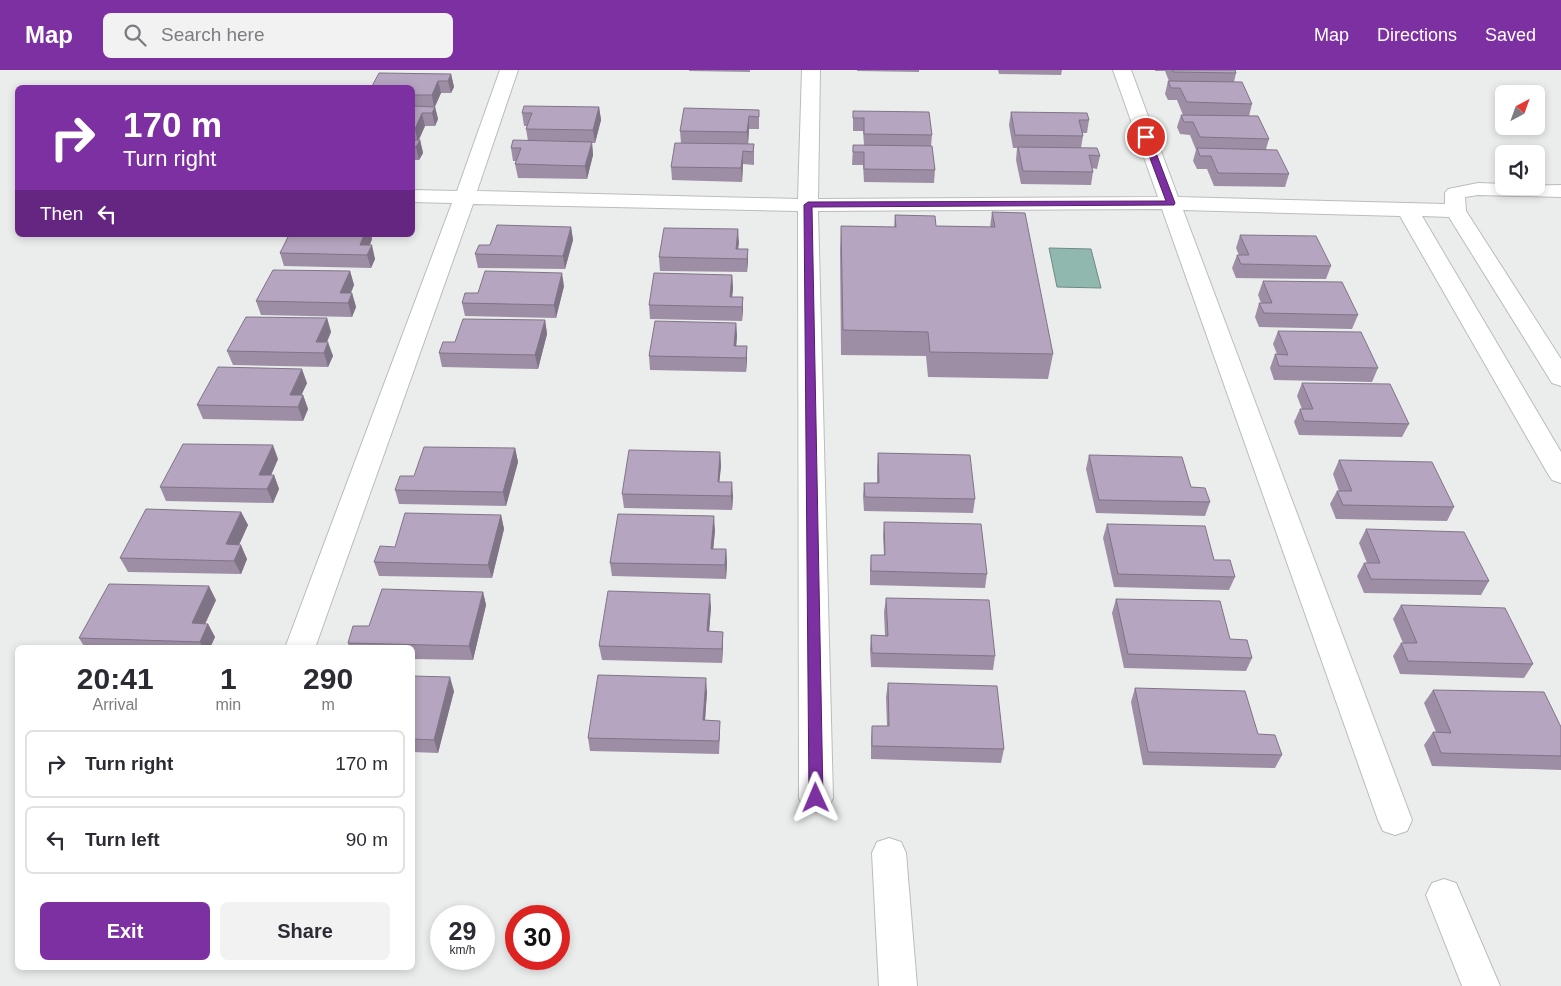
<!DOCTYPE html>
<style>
:root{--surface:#fff;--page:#f2f2f3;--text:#2b2b33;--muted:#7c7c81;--line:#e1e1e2;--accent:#7d30a2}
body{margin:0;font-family:Helvetica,sans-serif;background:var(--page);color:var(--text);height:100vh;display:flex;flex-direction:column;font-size:19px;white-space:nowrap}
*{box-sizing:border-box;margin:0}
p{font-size:16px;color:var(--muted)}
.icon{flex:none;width:28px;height:28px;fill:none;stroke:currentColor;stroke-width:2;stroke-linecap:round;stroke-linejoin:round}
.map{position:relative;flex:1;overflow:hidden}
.details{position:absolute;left:15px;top:575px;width:400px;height:325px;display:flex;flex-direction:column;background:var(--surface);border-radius:8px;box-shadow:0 2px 8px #0003}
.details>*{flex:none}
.top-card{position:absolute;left:15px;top:15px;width:400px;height:152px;border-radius:8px;box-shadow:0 2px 8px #0003;background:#7d30a2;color:#fff;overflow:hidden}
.needle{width:32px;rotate:41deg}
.fabs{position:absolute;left:1495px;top:15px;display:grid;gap:10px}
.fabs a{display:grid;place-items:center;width:50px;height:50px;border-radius:8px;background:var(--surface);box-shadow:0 2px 8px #0003;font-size:25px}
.speed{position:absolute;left:430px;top:835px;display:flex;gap:10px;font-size:25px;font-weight:700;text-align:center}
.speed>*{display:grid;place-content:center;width:65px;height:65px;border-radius:50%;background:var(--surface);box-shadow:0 2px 8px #0003;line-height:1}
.speed small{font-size:12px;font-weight:400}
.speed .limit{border:8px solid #d22;background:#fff;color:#111}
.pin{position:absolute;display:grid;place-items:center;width:42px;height:42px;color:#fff;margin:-21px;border:2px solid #fff;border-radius:50%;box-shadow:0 1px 5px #0007}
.me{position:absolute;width:55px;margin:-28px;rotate:359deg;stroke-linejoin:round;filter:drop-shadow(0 0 4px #0008)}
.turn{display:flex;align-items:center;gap:18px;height:105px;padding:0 25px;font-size:22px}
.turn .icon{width:65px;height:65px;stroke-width:2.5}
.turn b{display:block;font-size:35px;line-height:42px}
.then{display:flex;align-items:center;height:48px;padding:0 25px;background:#0003;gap:10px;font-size:19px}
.eta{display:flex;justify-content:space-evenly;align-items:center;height:85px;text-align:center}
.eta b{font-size:30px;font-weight:600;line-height:35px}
.primary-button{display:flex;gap:10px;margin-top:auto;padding:10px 25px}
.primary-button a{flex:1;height:58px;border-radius:8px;background:var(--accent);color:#fff;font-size:20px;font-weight:600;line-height:58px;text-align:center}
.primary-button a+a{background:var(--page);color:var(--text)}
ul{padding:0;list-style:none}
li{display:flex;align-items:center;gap:15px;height:68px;margin:0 10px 8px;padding:0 15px;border:2px solid var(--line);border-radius:8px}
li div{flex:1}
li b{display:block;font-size:19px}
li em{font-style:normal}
header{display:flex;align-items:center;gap:30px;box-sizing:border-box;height:70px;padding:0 25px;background:var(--accent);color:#fff}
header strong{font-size:24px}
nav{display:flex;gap:28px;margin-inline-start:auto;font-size:18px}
.search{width:350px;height:45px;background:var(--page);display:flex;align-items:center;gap:12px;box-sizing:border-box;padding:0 18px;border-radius:8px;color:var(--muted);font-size:19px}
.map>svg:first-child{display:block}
.water{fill:#91b8af;stroke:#6e8a84}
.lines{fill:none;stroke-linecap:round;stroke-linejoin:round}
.street-casing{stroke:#b9bdbc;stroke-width:2}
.street{fill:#fff;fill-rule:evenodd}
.wall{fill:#9d8ea5}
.shaded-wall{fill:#7f7486}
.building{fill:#b6a5c0;stroke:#7f7486}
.route{fill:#7d30a2;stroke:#511f69}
</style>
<header>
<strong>Map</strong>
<div class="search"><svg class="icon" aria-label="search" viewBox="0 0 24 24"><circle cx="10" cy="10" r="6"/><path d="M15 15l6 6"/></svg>Search here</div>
<nav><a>Map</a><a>Directions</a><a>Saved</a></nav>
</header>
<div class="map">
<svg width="1561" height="916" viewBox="0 0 1561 916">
<rect width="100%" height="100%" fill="#eaedec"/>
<polygon class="water" points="1049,178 1091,179 1101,218 1057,217"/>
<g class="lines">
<g class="street-casing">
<g id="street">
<polygon points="500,0 518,0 477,121 798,129 802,0 820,0 818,129 1158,127 1113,0 1131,0 1178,127 1445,134 1445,123 1448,119 1478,113 1504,114 1504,116 1561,115 1561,127 1478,125 1465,127 1466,141 1561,289 1561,316 1552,313 1449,147 1422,146 1561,382 1561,413 1552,410 1548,404 1400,146 1183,140 1412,750 1407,761 1395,765 1383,761 1378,750 1162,139 818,141 833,728 828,738 816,742 804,738 799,728 798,141 473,134 315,578 285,578 452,133 412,132 412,120 457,121"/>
<polygon points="889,768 901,772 906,783 917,916 879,916 872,783 877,772"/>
<polygon points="1444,809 1456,813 1500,916 1462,916 1426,825 1432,813"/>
</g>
</g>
<use href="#street" class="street"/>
</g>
<g class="wall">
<polygon points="689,0 750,0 750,2 689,1"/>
<polygon points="857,0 919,0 919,2 857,1"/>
<polygon points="998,0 1062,0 1061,5 999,4"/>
<polygon points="1155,0 1235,0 1236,3 1234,12 1252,34 1249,46 1269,69 1266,79 1289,104 1285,117 1214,116 1207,99 1197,99 1193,91 1196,80 1190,65 1180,64 1177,57 1181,45 1183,45 1177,30 1168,30 1165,24 1168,11 1169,11 1165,1 1155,1"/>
<polygon points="451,4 454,17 451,23 441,23 435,37 438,49 435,56 425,56 418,70 420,70 423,83 419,90 412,90 412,18"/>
<polygon points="599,37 601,50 595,73 592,73 593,85 587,109 518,108 515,94 517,91 513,91 511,78 528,71 526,59 527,56 524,56 522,43"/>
<polygon points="759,40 759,59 749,59 748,74 754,74 754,95 743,94 742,112 672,110 671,97 681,73 680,61"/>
<polygon points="853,41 932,65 931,76 935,100 934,113 864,112 863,95 852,95 853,75 864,75 863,61 853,61"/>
<polygon points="1011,42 1089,50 1087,63 1083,63 1083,66 1081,78 1100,86 1097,99 1092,98 1093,102 1091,115 1021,114 1016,90 1017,78 1013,78 1009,55"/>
<polygon points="992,142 1053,284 1048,309 928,307 926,286 841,285 840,180 841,156 894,157 895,145 936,156 990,157"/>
<polygon points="571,157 573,170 565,199 478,198 475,184 490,175"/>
<polygon points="738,159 738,179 748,179 747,202 660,201 659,187"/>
<polygon points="289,165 371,165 372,169 370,175 375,189 371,198 284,196 280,183"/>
<polygon points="1240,165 1331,196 1326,209 1236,208 1232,198 1237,185 1239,185 1236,178"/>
<polygon points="350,201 354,215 351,223 352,223 356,237 352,247 261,245 256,231"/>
<polygon points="732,205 733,218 732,227 743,227 742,251 650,249 649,235"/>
<polygon points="1263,211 1358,245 1352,259 1259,257 1255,247 1259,233 1261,233 1258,225"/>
<polygon points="564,216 556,248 465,246 462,233 478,223"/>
<polygon points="327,248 331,262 327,272 333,286 328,297 233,295 227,281"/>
<polygon points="545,250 547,264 538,299 442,297 439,283 455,272"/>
<polygon points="736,253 737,266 736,276 747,276 747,290 746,302 650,300 649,286"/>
<polygon points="1278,261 1378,298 1372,312 1274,310 1270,298 1275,284 1277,284 1273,274"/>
<polygon points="307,313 301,325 303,325 308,339 303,351 203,349 197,335"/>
<polygon points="1302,313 1409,354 1402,367 1299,365 1294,352 1300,339 1302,339 1297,326"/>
<polygon points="515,378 518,392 506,436 399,434 395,420 414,406"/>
<polygon points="720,382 721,396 719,412 733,426 732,440 624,438 622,424"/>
<polygon points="878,383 975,429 973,443 864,441 863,426 864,413 877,413 877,397"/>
<polygon points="1089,385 1191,417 1210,432 1205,446 1096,443 1086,399"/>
<polygon points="278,389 271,405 274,405 279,419 273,433 166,431 160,417"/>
<polygon points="1339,390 1454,437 1447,451 1336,449 1330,434 1337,421 1339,421 1333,404"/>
<polygon points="241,442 248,455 239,475 247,489 241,504 128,502 120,488"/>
<polygon points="501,445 504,459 492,508 379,506 374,492"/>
<polygon points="884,452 987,504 985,518 870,515 870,499 871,485 884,485 883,466"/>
<polygon points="1107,454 1214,490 1235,507 1229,520 1114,517 1103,468"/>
<polygon points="1366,459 1489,511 1481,525 1364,523 1357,506 1364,493 1367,493 1359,473"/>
<polygon points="715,460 713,479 726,479 727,493 726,509 612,506 610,493"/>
<polygon points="483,522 486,535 473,590 412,589 412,578 349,578 348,573 369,556"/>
<polygon points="886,528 995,586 993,600 871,597 870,579 871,565 885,566 884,542"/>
<polygon points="1116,529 1230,569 1252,588 1246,601 1124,598 1112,543"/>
<polygon points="216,530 205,554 208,554 215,567 210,578 85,578 79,568"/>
<polygon points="1401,535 1533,594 1524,608 1400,604 1393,586 1401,573 1403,573 1393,549"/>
<polygon points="711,537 709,561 723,562 723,575 722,593 602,590 599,576"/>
<polygon points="412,606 454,621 438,683 412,682"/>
<polygon points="888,613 1004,679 1001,693 871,689 871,669 872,656 887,656 886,627"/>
<polygon points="1135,618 1258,664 1282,685 1275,698 1143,695 1131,632"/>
<polygon points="1433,620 1561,657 1561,700 1432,696 1424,675 1433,662 1436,662 1424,633"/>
<polygon points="707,622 705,650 720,664 719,684 590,681 588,668"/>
</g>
<g class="shaded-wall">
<polygon points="451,4 454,17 451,23 448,11"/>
<polygon points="438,11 441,23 434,38 432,25"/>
<polygon points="435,37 438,49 435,56 432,43"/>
<polygon points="599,37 601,50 595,73 593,60"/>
<polygon points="422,43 425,56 418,72 415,59"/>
<polygon points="749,46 749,59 748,75 747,62"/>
<polygon points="420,70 423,83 419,90 416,77"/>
<polygon points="592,72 593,85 587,109 585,96"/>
<polygon points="743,81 743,94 742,112 741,98"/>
<polygon points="571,157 573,170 565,199 563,186"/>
<polygon points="738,159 739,173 737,189 736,179"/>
<polygon points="364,165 371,165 372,169 365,185 360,175"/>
<polygon points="372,175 375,189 371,198 367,185"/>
<polygon points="748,179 748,193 747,202 747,189"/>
<polygon points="350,201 354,215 346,233 340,223"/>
<polygon points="562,203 564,216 556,248 554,235"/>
<polygon points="732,205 733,218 731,237 730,227"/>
<polygon points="352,223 356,237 352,247 348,233"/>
<polygon points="743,227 743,241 742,251 742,237"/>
<polygon points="327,248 331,262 322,283 316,272"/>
<polygon points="545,250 547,264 538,299 535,285"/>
<polygon points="736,253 737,266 735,290 734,276"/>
<polygon points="328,272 333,286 328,297 324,283"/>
<polygon points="747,276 747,290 746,302 746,288"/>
<polygon points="302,299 307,313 296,337 290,325"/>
<polygon points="303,325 308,339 303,351 298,337"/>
<polygon points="273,375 278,389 265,419 259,405"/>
<polygon points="515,378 518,392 506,436 503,422"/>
<polygon points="720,382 721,396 718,426 718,412"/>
<polygon points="274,405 279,419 273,433 267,419"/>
<polygon points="732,412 733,426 732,440 731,426"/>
<polygon points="241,442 248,455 233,488 226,474"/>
<polygon points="501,445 504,459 492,508 488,495"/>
<polygon points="714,446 715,460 712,493 711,479"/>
<polygon points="241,475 247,489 241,504 234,491"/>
<polygon points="726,479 727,493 726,509 725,495"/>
<polygon points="209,516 216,530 199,567 192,553"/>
<polygon points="483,522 486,535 473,590 469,576"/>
<polygon points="710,524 711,537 708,575 707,561"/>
<polygon points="208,554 215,567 210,578 203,578 200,572"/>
<polygon points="723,562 723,575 722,593 722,579"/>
<polygon points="450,607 454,621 438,683 434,670"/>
<polygon points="706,608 707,622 704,664 703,650"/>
</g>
<g class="building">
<polygon points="1172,0 1235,0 1236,3 1173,2"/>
<polygon points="379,3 451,4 448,11 438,11 432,25 412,25 412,18 371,18"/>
<polygon points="1168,11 1242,12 1252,34 1187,32 1180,18 1171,18"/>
<polygon points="412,36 435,37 432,43 422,43 415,59 412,59"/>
<polygon points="524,36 599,37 593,60 526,59 532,43 522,43"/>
<polygon points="684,38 759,40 759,47 749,46 747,62 680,61"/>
<polygon points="853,41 929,42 932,65 864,64 864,48 853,48"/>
<polygon points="1011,42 1087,43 1089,50 1079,50 1083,66 1015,65"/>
<polygon points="1181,45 1258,46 1269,69 1200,67 1193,52 1184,52"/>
<polygon points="412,70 420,70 416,77 412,77"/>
<polygon points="513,70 592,72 585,96 515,94 521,78 511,78"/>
<polygon points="675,73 754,74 753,82 743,81 741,98 671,97"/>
<polygon points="853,75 932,76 935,100 864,99 864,82 853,82"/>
<polygon points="1018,77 1097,78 1100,86 1089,85 1093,102 1023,101"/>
<polygon points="1197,78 1277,80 1289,104 1218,103 1211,86 1200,86"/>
<polygon points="992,142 1025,143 1053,284 930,282 928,262 843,260 841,156 896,157 895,145 935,146 936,156 995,157"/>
<polygon points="497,155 571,157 563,186 475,184 479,175 490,175"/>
<polygon points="664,158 738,159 736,179 748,179 747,189 659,187"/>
<polygon points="289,165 364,165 360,175 372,175 367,185 280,183"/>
<polygon points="1240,165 1316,166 1331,196 1241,194 1237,185 1249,185"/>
<polygon points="273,200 350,201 340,223 352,223 348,233 256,231"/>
<polygon points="485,201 562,203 554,235 462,233 465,223 478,223"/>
<polygon points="654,203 732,205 730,227 743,227 742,237 649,235"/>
<polygon points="1263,211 1342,212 1358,245 1264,243 1259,233 1272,233"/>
<polygon points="246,247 327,248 316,272 328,272 324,283 227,281"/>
<polygon points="463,249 545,250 535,285 439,283 443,272 455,272"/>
<polygon points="655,251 736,253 734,276 747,276 746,288 649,286"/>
<polygon points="1278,261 1361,262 1378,298 1279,296 1275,284 1288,285"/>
<polygon points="218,297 302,299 290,325 303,325 298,337 197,335"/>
<polygon points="1302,313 1390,314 1409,354 1304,351 1300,339 1313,339"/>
<polygon points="183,374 273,375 259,405 274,405 267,419 160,417"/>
<polygon points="424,377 515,378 503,422 395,420 400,406 414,406"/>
<polygon points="629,380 720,382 718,412 732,412 731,426 622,424"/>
<polygon points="878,383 970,385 975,429 865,427 864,413 879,413"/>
<polygon points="1089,385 1182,387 1191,417 1205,418 1210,432 1099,430"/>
<polygon points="1339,390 1432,392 1454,437 1343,435 1337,421 1352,421"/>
<polygon points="146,439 241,442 226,474 241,475 234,491 120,488"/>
<polygon points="405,443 501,445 488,495 374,492 380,476 395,477"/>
<polygon points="618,444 714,446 711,479 726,479 725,495 610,493"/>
<polygon points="884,452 981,454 987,504 871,501 871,485 885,485"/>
<polygon points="1107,454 1205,456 1214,490 1230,490 1235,507 1118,504"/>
<polygon points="1366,459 1464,462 1489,511 1371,509 1364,493 1380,493"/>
<polygon points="109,514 209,516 192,553 208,554 200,572 79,568"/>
<polygon points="382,519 483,522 469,576 348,573 353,556 369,556"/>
<polygon points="608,521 710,524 707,561 723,562 722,579 599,576"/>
<polygon points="886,528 989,530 995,586 872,583 871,565 888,566"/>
<polygon points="1116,529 1220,531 1230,569 1247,570 1252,588 1128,584"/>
<polygon points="1401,535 1505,538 1533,594 1408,591 1401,573 1417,573"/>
<polygon points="598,605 706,608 703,650 720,651 719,671 588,668"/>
<polygon points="412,606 450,607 434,670 412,669"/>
<polygon points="888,613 997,616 1004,679 872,676 872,656 889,656"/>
<polygon points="1135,618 1245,621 1258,664 1275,665 1282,685 1148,682"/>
<polygon points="1433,620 1544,622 1561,657 1561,686 1441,683 1433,662 1451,663"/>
</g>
<polygon class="route" points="1144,65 1150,67 1175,133 1174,135 812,137 823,728 821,732 816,734 812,732 809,728 804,135 808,132 1166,131 1142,67"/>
</svg>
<div class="fabs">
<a><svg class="needle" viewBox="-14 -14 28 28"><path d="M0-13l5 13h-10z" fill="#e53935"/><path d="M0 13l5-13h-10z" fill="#7c7c81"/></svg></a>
<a><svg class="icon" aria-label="sound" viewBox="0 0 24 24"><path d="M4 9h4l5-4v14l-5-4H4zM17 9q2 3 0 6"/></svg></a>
</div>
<div class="speed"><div>29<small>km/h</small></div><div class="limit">30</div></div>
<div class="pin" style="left:1146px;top:67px;background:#d93025"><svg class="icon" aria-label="arrive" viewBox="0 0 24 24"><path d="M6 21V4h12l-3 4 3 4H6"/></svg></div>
<svg class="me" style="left:816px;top:728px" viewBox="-20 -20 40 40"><path d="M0-17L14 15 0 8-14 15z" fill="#7d30a2" stroke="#fff" stroke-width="4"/></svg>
<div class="top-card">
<div class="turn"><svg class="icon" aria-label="right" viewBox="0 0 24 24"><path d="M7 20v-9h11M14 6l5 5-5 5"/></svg><div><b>170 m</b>Turn right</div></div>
<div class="then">Then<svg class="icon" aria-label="left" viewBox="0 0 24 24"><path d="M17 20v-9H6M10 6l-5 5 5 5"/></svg></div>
</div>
<section class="details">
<div class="eta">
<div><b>20:41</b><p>Arrival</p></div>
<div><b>1</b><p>min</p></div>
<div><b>290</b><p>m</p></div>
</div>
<ul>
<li><svg class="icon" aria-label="right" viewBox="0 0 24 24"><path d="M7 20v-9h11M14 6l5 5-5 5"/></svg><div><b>Turn right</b></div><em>170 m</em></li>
<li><svg class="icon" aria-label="left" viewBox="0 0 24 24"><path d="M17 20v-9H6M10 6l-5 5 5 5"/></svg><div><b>Turn left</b></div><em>90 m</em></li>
</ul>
<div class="primary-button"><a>Exit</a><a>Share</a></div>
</section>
</div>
